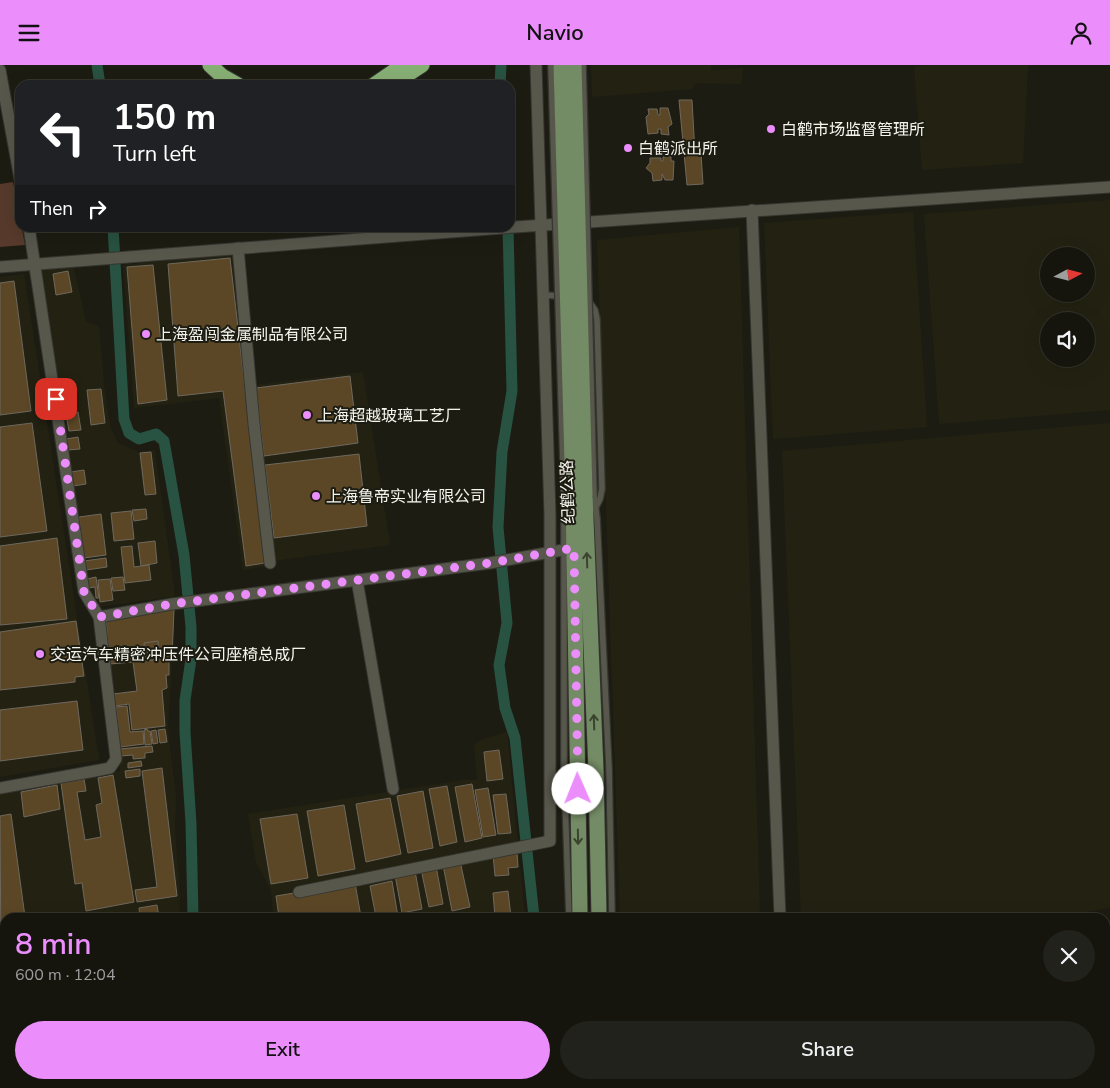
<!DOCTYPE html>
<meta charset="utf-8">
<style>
:root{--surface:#15150e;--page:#22221c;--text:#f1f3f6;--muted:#9d9f9e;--line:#34342e;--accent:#eb8dfb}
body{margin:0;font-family:"Nunito Sans","Noto Sans SC",sans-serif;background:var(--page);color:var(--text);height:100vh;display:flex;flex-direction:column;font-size:19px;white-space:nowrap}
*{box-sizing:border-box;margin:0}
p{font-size:16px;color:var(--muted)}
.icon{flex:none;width:28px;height:28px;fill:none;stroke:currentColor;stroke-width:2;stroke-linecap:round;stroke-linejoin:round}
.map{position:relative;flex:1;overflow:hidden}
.side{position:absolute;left:0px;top:848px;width:1110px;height:176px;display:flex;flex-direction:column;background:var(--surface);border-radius:15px 15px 0 0;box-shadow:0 5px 20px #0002,0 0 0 1px var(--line)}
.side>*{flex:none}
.guide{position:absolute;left:15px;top:15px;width:500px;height:152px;border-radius:15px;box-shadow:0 5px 20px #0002,0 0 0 1px var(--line);background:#202124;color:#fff;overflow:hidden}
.needle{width:32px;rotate:83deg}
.tools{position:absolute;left:1040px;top:182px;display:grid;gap:10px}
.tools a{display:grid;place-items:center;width:55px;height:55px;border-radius:50%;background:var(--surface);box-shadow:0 5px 20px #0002,0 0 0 1px var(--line);font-size:25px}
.pin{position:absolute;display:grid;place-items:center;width:42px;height:42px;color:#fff;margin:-21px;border-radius:10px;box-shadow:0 2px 8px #0006}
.me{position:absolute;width:55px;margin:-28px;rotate:359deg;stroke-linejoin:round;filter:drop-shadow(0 0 4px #0008)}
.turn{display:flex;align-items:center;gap:18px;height:105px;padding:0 15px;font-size:22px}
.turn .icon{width:65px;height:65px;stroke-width:2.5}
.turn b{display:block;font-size:35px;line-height:42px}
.then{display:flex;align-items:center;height:48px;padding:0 15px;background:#0003;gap:10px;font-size:19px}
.round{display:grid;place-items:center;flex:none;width:52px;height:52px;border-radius:26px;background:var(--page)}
.overview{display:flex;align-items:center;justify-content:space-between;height:85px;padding:0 15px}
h1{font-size:30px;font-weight:600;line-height:38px;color:var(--accent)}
.action{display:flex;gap:10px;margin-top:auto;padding:10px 15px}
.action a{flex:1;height:58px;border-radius:30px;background:var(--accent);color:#111;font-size:20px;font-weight:600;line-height:58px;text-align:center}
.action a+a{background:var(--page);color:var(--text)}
header{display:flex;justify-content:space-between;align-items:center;height:65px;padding:0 15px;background:var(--accent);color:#111;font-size:22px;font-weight:600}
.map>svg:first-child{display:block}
.built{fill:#232212;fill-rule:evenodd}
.green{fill:#573a2b}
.water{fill:#285241}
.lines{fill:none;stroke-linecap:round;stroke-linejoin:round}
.canal{stroke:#285241;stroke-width:11}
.building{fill:#5b4726;stroke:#6f685e}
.service-casing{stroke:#363631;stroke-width:8}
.minor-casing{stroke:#363631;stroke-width:13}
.primary-casing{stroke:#363631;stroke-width:17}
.motorway-casing{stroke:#363631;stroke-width:17}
.service{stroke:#57574c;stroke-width:5.5}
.minor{stroke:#57574c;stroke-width:11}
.primary{stroke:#748c65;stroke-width:15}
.motorway{stroke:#87b075;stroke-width:15}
.service-bridge-casing{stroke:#363631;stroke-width:8;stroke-linecap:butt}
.primary-bridge-casing{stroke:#363631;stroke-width:17;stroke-linecap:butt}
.service-bridge{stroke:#57574c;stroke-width:5.5}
.primary-bridge{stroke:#748c65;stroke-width:15}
.oneway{stroke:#3b432f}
.route{stroke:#eb8dfb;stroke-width:9;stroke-dasharray:0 16.2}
.poi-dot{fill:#eb8dfb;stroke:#1c1c12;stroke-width:2}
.labels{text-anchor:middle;stroke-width:4;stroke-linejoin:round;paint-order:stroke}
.poi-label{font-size:16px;fill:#f4f4ed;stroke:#1c1c12;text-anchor:start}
.street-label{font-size:16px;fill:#f4f4ed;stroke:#1c1c12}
</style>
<header><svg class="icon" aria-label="menu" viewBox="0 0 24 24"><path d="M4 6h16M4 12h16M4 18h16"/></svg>Navio<svg class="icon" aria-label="person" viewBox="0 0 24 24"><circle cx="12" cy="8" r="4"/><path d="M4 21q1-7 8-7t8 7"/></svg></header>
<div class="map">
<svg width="1110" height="1023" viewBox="0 0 1110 1023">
<rect width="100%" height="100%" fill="#1c1c12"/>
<g class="built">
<polygon points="591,0 711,0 711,6 743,3 741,19 696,18 692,24 592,32"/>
<polygon points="928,0 1028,0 1023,98 922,105 914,2"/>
<path d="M1110 135V345L939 359 924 149ZM1049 191H1086V229H1049ZM1049 256H1086V294H1049Z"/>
<polygon points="913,147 927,362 773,374 764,158"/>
<polygon points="739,162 760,852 620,852 597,175"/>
<polygon points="233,189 268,501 243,505 219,333 134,343 123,200"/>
<polygon points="73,199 86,257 99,261 104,320 111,364 118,378 138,387 155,385 175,531 98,542 87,523 39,204"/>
<polygon points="24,209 99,695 0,712 0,212"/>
<polygon points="363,307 390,480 273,496 253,320"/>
<polygon points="1110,358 1110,843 1053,852 801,852 782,386"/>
<polygon points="175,542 168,664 176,732 175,763 180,834 179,852 5,852 5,1019 193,1019 194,1023 0,1023 0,729 120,706 103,554"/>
<polygon points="507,667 525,852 273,852 271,825 256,797 248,749 463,715 477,715 474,682 477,677 486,673"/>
<polygon points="315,1019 501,1019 502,1023 318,1023"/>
</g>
<polygon class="green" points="13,117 25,180 0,182 0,119"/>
<g class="water">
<polygon points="1110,923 1110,1012 1105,1013 1105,924"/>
<polygon points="622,1019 1075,1019 1052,1023 615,1023"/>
</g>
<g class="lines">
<g class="canal">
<polyline points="97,0 100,20"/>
<polyline points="500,20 501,0"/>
<polyline points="113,162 124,354 129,368 139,374 156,369 164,376 184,490 191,562 191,594 185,635 185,667 191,758 193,852"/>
<polyline points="508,162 512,326 502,387 498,462 507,558 499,600 505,643 515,673 534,852"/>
<polyline points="209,1019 210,1023"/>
<polyline points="546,1019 546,1023"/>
</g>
</g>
<g class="building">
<polygon points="679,35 692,35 695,89 701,89 703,119 687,120"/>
<polygon points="660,43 668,43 672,59 668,62 669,70 661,69 661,64 658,64 658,68 648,69 646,52 649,49 648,44 657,44 658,50 660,50"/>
<polygon points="671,91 671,96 674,96 673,115 665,115 662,109 662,115 653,116 652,108 646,103 650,98 650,93 661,93 661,96 663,96 663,92"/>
<polygon points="230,193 265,498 246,501 223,326 178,331 168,199"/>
<polygon points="153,200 167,335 138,339 127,202"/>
<polygon points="68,206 72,227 56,230 53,209"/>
<polygon points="14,216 31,346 0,350 0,218"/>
<polygon points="350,311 358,378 264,391 256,323"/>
<polygon points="101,324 105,358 91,360 87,325"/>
<polygon points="78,347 81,365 69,366 66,349"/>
<polygon points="32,358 47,466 0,472 0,362"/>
<polygon points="78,372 80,384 68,385 66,374"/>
<polygon points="151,387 156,429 145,430 140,388"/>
<polygon points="359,389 367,461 274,473 265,400"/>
<polygon points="84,405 86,419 73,421 71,407"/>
<polygon points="146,444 147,454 134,456 132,445"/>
<polygon points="131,446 134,474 114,476 111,448"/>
<polygon points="101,449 106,490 84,493 79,452"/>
<polygon points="57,473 67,554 0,560 0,481"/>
<polygon points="155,476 157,498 141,501 138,478"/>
<polygon points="132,481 134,502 149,500 151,515 125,518 121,482"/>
<polygon points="106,493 107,502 86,505 84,496"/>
<polygon points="96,512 99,533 96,533 95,522 88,523 87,514"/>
<polygon points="123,512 125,525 113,526 111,513"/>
<polygon points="110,514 113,535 100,537 98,515"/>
<polygon points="174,544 172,593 169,594 169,610 166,610 167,623 162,625 165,661 132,665 129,639 115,641 113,629 137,626 133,597 110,599 106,555"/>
<polygon points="76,556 84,611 75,612 75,617 0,625 0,567"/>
<polygon points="158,576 160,594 146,596 144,578"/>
<polygon points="77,636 83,685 0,696 0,645"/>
<polygon points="127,641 130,667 143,666 144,679 120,682 116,642"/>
<polygon points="147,664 148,666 150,666 152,679 145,680 144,665"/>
<polygon points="165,664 167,677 160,678 158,665"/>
<polygon points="156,665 158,678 153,679 151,666"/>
<polygon points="152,681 153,687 145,688 145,693 133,694 133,690 121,691 120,684"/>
<polygon points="499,685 503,714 487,716 484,687"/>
<polygon points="141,696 142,701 128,703 128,698"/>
<polygon points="162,703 177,831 137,837 135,825 157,822 142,706"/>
<polygon points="140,704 140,711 126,713 125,706"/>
<polygon points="113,710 134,837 86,846 82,818 75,819 61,718 84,714 86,726 77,727 85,775 101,772 96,740 102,738 98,713"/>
<polygon points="472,719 482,773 465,777 455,722"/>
<polygon points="57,720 60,744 24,752 21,727"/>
<polygon points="447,721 457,777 440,781 429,724"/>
<polygon points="488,723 496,770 483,772 475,725"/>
<polygon points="423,726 433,783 408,788 397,731"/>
<polygon points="506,729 511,768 498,769 493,730"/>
<polygon points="390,733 401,789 366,797 356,739"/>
<polygon points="344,740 355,804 318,811 307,746"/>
<polygon points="11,749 25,852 5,852 5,904 1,905 0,751"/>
<polygon points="297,749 308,813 271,819 260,754"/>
<polygon points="517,788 518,802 508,803 509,810 495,811 493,789"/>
<polygon points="460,796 470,842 452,846 443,800"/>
<polygon points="436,801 443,839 429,842 421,804"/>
<polygon points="415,806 422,844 402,848 395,810"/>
<polygon points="392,816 398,852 376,852 370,821"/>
<polygon points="355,818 361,852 279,852 276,831"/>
<polygon points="508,826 511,852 495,852 493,828"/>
<polygon points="157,840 159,852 140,852 139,843"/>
<rect x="17" y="1019" width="39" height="4"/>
<polygon points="70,1019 112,1019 71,1023"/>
<polygon points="157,1019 187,1019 188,1023 129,1023"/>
<polygon points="323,1019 391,1019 392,1023 324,1023"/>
<polygon points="455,1019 492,1019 493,1023 455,1023"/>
</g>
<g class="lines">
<g class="service-casing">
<g id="service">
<polyline points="542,230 562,231"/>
<polyline points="588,235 595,245 597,254 602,424 600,434 596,442"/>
<polyline points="594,430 597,453 609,704 612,852"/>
<polyline points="564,432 564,705 569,852"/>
<polyline points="573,1019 573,1023"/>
<polyline points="614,1019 614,1023"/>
</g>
</g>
<g class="minor-casing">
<g id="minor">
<polyline points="0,5 20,114"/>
<polyline points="752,145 780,852"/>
<polyline points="238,183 254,359 270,498"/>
<polyline points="0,202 515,162 1110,122"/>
<polyline points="357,515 393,724"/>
<polyline points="99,552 172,539 490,498 574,483"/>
<polyline points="0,723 100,705 110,703 116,694 99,552 84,527 29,162"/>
<polyline points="299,827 550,776 550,450 536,0"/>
</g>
</g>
<g class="primary-casing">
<g id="primary">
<polyline points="585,430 596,706 599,852"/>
<polyline points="573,432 580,852"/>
<polyline points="583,1019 583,1023"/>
<polyline points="603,1019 603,1023"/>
</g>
</g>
<g class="motorway-casing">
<g id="motorway">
<polyline points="210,0 222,11 238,20"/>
<polyline points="393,19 422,0"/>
<polyline points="374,20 403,0"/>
</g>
</g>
<use href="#service" class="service"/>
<use href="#minor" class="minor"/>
<use href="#primary" class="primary"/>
<use href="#motorway" class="motorway"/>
<g class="service-bridge-casing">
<g id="service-bridge">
<polyline points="551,0 564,432"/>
<polyline points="583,0 594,430"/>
</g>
</g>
<g class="primary-bridge-casing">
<g id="primary-bridge">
<polyline points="561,0 573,432"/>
<polyline points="574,0 585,430"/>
</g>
</g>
<use href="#service-bridge" class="service-bridge"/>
<use href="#primary-bridge" class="primary-bridge"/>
</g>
<defs><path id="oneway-shaft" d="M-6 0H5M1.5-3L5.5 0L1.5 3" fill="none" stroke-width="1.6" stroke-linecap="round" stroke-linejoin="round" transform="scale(1.25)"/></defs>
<g class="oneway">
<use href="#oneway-shaft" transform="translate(587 495) rotate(-92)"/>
<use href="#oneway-shaft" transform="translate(594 657) rotate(-92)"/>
<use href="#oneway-shaft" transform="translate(578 772) rotate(89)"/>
</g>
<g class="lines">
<polyline class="route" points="56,334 84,527 99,552 172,539 490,498 574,483 578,724"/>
</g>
<g class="poi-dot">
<circle cx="771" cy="64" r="5"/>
<circle cx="628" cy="83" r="5"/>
<circle cx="146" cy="269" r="5"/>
<circle cx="307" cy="350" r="5"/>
<circle cx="316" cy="431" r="5"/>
<circle cx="40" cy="589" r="5"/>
</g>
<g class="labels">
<g class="poi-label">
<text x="781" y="70">白鹤市场监督管理所</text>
<text x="638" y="89">白鹤派出所</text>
<text x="156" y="275">上海盈闯金属制品有限公司</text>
<text x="317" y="356">上海超越玻璃工艺厂</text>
<text x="326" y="437">上海鲁帝实业有限公司</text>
<text x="50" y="595">交运汽车精密冲压件公司座椅总成厂</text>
</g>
<g class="street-label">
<text transform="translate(567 427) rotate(-92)" y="6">纪鹤公路</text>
</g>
</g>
</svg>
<div class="tools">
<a><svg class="needle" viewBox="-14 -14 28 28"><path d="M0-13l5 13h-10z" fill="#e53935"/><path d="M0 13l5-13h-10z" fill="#9d9f9e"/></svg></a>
<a><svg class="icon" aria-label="sound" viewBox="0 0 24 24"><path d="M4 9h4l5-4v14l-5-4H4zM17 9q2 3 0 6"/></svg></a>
</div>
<div class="pin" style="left:56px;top:334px;background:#d93025"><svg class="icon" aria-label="arrive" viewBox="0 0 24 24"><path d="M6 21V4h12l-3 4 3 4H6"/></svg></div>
<svg class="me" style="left:578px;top:724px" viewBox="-20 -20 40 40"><circle r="19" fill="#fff"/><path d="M0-13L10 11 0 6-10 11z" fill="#eb8dfb"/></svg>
<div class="guide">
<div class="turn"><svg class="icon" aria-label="left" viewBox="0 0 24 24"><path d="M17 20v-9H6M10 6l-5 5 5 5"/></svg><div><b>150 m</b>Turn left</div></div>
<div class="then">Then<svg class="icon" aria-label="right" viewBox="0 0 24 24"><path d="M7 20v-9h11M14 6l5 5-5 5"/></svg></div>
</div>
<section class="side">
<div class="overview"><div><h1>8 min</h1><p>600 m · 12:04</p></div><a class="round"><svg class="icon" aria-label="close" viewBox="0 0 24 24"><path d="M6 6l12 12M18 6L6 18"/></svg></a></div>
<div class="action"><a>Exit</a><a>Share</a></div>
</section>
</div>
